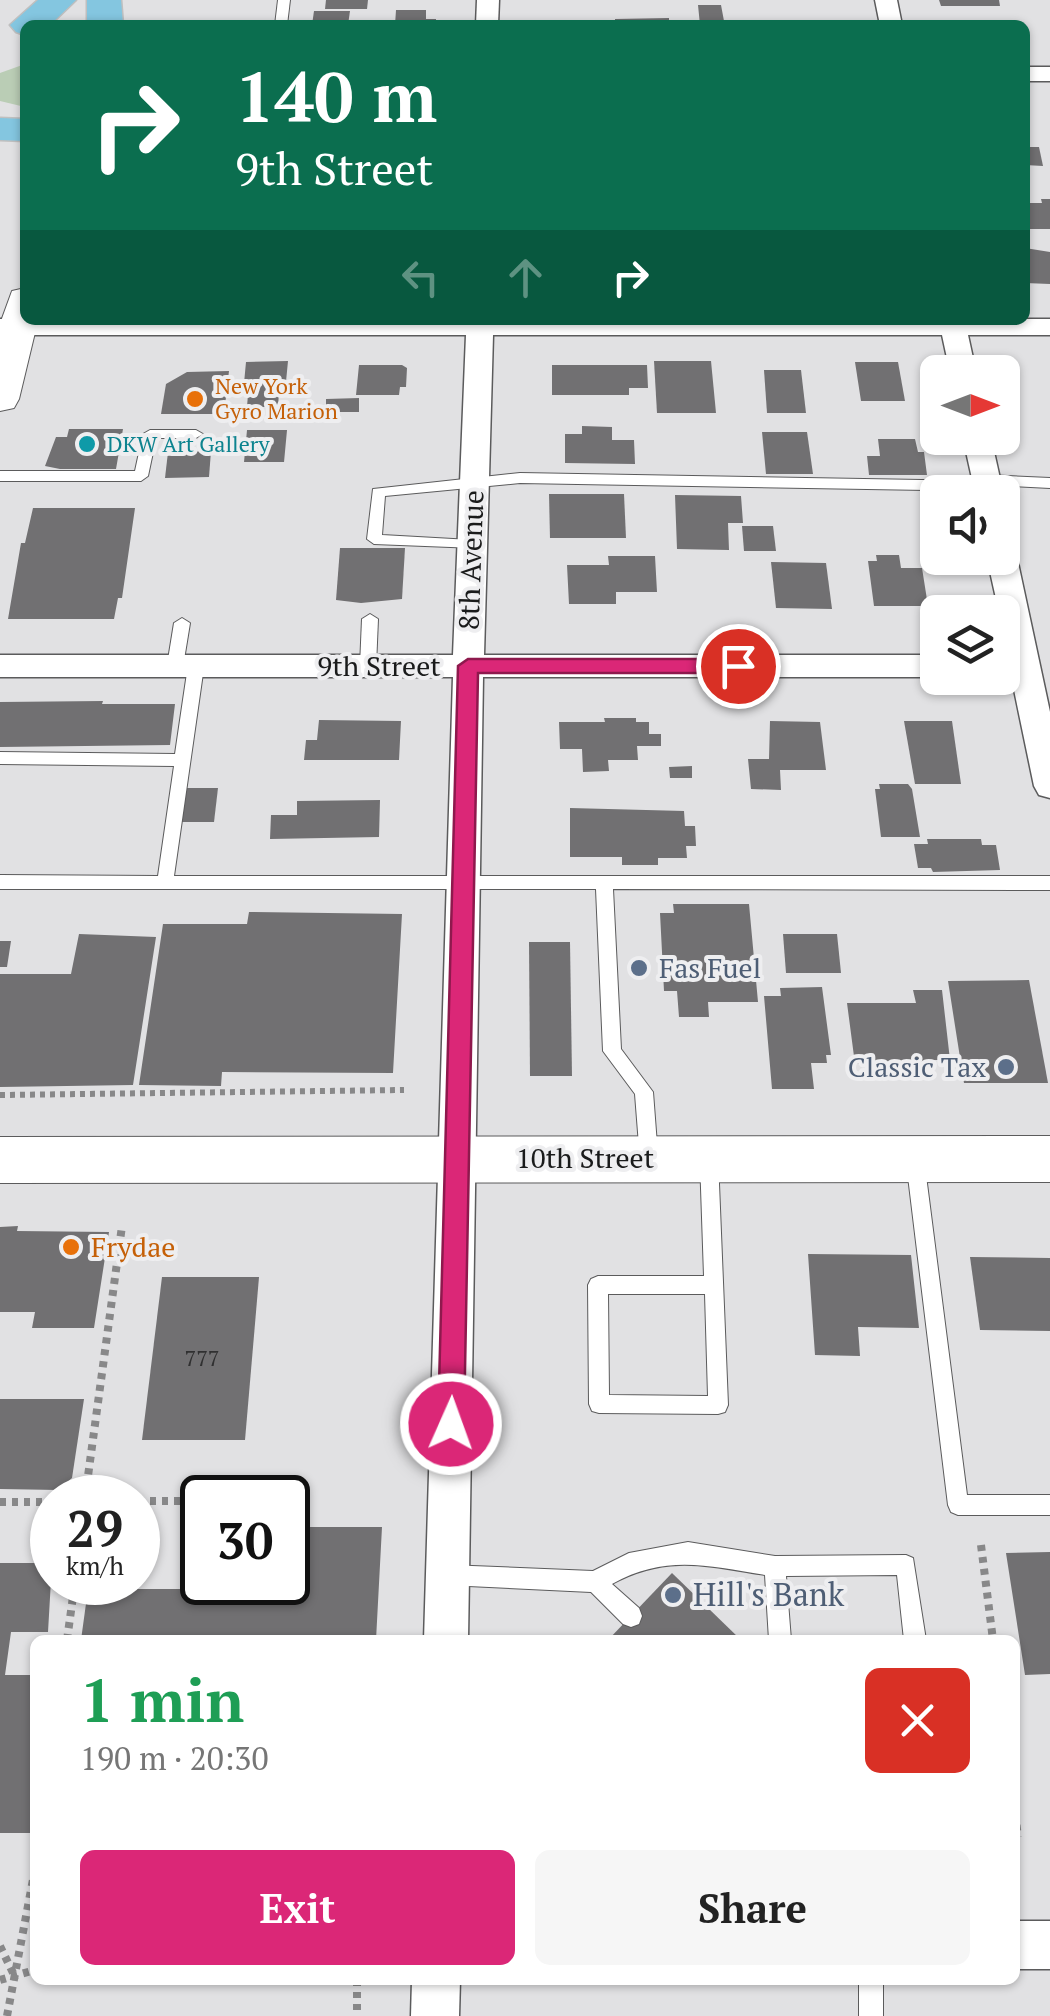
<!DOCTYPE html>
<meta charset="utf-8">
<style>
:root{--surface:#fff;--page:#f6f6f6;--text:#222;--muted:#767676;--accent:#db2777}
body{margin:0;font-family:"PT Serif",serif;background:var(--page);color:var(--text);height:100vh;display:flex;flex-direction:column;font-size:38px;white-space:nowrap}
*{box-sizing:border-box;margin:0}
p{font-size:32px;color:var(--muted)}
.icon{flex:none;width:55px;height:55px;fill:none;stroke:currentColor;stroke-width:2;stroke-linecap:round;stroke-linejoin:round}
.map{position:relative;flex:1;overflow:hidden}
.details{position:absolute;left:30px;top:1635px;width:990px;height:350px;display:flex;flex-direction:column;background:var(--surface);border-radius:15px;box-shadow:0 2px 8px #0004}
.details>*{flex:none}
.banner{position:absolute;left:20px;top:20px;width:1010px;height:305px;border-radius:15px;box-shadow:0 2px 8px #0004;background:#0b6e4f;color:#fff;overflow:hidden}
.needle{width:65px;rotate:90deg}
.buttons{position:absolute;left:920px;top:355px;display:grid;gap:20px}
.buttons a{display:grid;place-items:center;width:100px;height:100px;border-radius:15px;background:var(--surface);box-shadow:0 2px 8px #0004;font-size:50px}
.speed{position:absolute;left:30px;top:1475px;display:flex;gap:20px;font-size:50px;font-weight:700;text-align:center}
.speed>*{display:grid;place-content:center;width:130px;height:130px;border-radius:50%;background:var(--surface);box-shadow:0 2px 8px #0004;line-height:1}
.speed small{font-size:25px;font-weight:400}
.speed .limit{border:5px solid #111;border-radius:15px;background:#fff;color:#111}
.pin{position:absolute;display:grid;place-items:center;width:85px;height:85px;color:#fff;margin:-42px;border:5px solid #fff;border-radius:50%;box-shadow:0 2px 10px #0007}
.me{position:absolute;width:110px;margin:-55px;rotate:2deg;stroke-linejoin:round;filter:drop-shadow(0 0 8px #0008)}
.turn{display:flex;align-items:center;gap:35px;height:210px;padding:0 50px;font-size:45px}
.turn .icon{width:130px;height:130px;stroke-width:2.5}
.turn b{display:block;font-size:70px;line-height:85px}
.lanes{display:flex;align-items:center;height:95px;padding:0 50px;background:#0003;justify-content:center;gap:50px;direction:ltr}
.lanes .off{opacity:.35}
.round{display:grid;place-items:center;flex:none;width:105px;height:105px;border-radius:15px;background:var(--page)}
.headline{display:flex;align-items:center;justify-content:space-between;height:170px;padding:0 50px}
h1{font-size:60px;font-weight:600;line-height:75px;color:#1e9e55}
.cta{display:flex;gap:20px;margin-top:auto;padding:20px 50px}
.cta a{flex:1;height:115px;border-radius:15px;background:var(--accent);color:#fff;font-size:40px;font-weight:600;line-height:115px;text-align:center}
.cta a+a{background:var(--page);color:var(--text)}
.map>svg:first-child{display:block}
.green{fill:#bacdb5}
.building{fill:#717072}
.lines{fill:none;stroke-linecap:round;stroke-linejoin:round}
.lane-casing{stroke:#5b5b5c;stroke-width:2}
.street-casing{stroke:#5b5b5c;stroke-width:3}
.secondary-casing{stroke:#5b5b5c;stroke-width:2}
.primary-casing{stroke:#bfbfbf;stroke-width:3}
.path-far1{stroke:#888889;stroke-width:6;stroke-dasharray:5 5;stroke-linecap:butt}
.path{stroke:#888889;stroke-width:8;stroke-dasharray:6 6;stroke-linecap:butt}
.lane{fill:#fff;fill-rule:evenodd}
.street{fill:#fff;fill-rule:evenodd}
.secondary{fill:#fff;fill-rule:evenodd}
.primary{fill:#84c6e0;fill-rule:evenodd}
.route{fill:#db2777;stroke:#8e194d;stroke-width:2.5}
.food-dot{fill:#e8710a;stroke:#eeeef0;stroke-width:4}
.culture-dot{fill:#0f9aa8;stroke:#eeeef0;stroke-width:4}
.service-dot{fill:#5c6f8a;stroke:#eeeef0;stroke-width:4}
.labels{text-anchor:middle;stroke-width:8;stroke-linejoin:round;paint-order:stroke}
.far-food-label{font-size:22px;fill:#c56008;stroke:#eeeef0;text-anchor:start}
.far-culture-label{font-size:22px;fill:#0d838f;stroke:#eeeef0;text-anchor:start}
.number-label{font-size:22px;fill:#303031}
.street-label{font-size:28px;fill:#1a1b1b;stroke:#eeeef0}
.service-label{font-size:28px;fill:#4e5e75;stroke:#eeeef0;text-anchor:start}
.food-label{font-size:28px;fill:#c56008;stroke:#eeeef0;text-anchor:start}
.near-service-label{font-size:32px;fill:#4e5e75;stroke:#eeeef0;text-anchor:start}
</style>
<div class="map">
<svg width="1050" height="2016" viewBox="0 0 1050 2016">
<rect width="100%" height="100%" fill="#e1e1e3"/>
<polygon class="green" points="25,64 25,107 0,101 0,73"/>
<g class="building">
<polygon points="326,0 368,0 367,9 325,9"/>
<polygon points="939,0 999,0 1000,6 941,6"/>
<polygon points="698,5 721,5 724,21 743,21 744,25 700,25"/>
<polygon points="396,10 426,10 426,19 436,19 436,25 395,25"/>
<polygon points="314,11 350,11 348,25 312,25"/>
<polygon points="669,18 669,25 615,25 615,19"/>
<polygon points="1025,147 1039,147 1043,166 1025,165"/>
<polygon points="1041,199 1050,199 1050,229 1025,229 1025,203 1042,203"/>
<polygon points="1025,248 1050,252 1050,284 1025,283"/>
<polygon points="288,361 285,392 279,392 278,407 247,407 248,394 243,394 246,362"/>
<polygon points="654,361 711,361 716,413 657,413"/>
<polygon points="855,362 898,362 905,401 861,401"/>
<polygon points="359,365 402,365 407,368 406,387 400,387 399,395 356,395"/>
<polygon points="552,365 647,365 648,388 629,388 629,395 552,395"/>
<polygon points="764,370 801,370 806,413 767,413"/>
<polygon points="229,371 224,414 161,414 166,384 187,372"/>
<polygon points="359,398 359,412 326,412 326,399"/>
<polygon points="582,426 612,427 612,440 634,440 635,464 565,463 565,434 582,434"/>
<polygon points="69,429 123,429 116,469 60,469 45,466 56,437 67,437"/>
<polygon points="247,430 287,430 284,462 244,462"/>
<polygon points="762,432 807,432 813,474 766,474"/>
<polygon points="878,439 915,439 918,452 924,452 927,475 869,475 867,456 880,456"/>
<polygon points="211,451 209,477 165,478 168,452"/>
<polygon points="549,494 624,494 626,538 550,538"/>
<polygon points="675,495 741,496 743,523 728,523 729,550 677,549"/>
<polygon points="33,508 135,508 122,598 118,598 114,619 8,619 21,543 25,543"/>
<polygon points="742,526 773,526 776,551 744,551"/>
<polygon points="340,548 405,548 402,599 361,603 336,600"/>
<polygon points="876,555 899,555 901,568 922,568 928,606 874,606 868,561 877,561"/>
<polygon points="608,556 655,556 657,592 616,592 616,604 569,604 567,565 609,565"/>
<polygon points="771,562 826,563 832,609 776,608"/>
<polygon points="103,701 102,704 175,704 170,745 0,747 0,702"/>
<polygon points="604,718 636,718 636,722 649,722 649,734 661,734 661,746 637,746 638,760 608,760 609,771 583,772 582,749 560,749 559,722 605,722"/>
<polygon points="319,720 401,721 399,760 304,760 306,740 317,740"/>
<polygon points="770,721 820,722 826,770 780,770 781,790 751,789 748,759 769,759"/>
<polygon points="904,721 952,721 961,784 915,784"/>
<polygon points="692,766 692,778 670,778 669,767"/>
<polygon points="879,784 908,784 912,789 920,837 881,837 875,789 880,789"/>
<polygon points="186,788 218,788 214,822 182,822"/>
<polygon points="380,800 379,837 270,839 271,815 297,815 297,801"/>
<polygon points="570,808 684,811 685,826 695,826 696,846 686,846 687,858 658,858 658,865 622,865 622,857 570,857"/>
<polygon points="927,839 981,839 982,845 996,845 1000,870 933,872 931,868 918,868 914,844 928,844"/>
<polygon points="673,904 749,904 758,1002 708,1002 709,1017 679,1017 677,991 664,991 660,913 674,913"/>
<polygon points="249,912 402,914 393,1073 222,1072 221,1086 139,1085 163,924 247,924"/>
<polygon points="79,934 156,937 133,1085 0,1087 0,974 71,974"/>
<polygon points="783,934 837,934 841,973 786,973"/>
<polygon points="0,941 11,941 7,967 0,967"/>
<polygon points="529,942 570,942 572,1076 530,1076"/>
<polygon points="1029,980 1048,1083 964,1083 948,981"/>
<polygon points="822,987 831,1055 826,1055 827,1063 811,1063 814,1089 772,1089 764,996 781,996 780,988"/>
<polygon points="913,990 942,990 950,1060 925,1060 916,1072 891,1072 890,1064 855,1064 847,1003 916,1003"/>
<polygon points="18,1226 17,1231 109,1232 94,1328 32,1328 35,1312 0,1312 0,1227"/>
<polygon points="808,1254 911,1255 919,1328 858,1327 860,1356 815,1355"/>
<polygon points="970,1257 1050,1258 1050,1331 980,1330"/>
<polygon points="162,1277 259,1277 245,1440 142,1440"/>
<polygon points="0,1399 84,1399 72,1478 58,1490 0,1489"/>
<polygon points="288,1527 382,1527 376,1640 81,1640 88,1589 243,1589 244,1582 288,1582"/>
<polygon points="1050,1552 1050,1674 1025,1675 1006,1553"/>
<polygon points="0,1563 52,1563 48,1632 11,1632 5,1675 35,1675 34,1833 0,1833"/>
<polygon points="672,1573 741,1640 608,1640"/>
</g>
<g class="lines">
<g class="lane-casing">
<g id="lane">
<polygon points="278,0 290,0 287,25 275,25"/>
<polygon points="150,430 196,430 203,434 196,438 156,438 148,476 141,481 0,481 0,471 135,471 143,434"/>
<polygon points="520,473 980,481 981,477 986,475 1050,478 1050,488 993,485 992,489 987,491 520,483 385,496 382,535 471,540 476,542 476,548 374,544 367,539 373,489"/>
<polygon points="370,614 378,619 376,666 368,671 360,666 362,619"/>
<polygon points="182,618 190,623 183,666 175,671 167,666 174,623"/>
<polygon points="196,661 204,666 174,876 1050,876 1050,890 613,889 621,1049 653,1092 658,1158 656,1164 649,1166 642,1164 640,1158 635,1094 603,1051 596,889 0,889 0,875 158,876 174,766 0,764 0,752 175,754 188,666"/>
<path d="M709 1151 716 1153 718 1159 728 1405 725 1412 718 1414 599 1413 592 1411 589 1404 588 1285 591 1279 598 1276H704L700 1159 702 1153ZM608 1294H705L708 1396 609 1395Z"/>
<polygon points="915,1152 922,1154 924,1160 967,1495 1050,1495 1050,1515 958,1515 951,1512 948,1505 906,1160 908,1154"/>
<path d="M688 1542 775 1556 906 1555 913 1558 926 1640H904L897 1575 786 1576 791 1640H769L765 1575C708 1566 666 1554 612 1584L639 1608 642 1616 639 1624 631 1627 623 1624 591 1592 447 1585 440 1582 436 1575 440 1568 447 1565 593 1571 629 1553Z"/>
<rect x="859" y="1980" width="24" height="36"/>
</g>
</g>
<g class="street-casing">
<g id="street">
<polygon points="477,0 499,0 498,25 476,25"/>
<polygon points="875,0 897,0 902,25 880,25"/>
<rect x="1025" y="67" width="25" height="14"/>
<polygon points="0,319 1050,319 1050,335 968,335 976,372 950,372 942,335 493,335 484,655 938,655 938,677 483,677 468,1640 424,1640 453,677 0,677 0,655 453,655 466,335 0,335"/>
<polygon points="963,438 991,438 1003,492 1002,493 975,492"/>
<polygon points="1002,548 1012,551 1017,558 1050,712 1050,798 1039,795 1034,786 1002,632 1002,612 999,612 987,558 1002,558"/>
<rect x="1015" y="1921" width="35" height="48"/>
<polygon points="412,1980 460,1980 459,2016 411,2016"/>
</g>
</g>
<g class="secondary-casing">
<g id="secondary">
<polygon points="25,288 25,320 38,320 19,399 14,408 0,411 0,324 12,291"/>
<polygon points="1050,1136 1050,1182 0,1183 0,1137"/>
</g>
</g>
<g class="primary-casing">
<g id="primary">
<polygon points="38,0 76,0 50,25 25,25 25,35 16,32 10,25"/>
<polygon points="87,0 121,0 123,25 87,25"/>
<polygon points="0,118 25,119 25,141 0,140"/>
</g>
</g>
<polyline class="path-far1" points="0,1095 404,1090"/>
<g class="path">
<polyline points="85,1498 122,1226"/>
<polyline points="138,1501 202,1501"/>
<polyline points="288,1501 307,1501"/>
<polyline points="0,1502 52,1502"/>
<polyline points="981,1545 993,1640"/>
<polyline points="67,1640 75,1582"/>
<polyline points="1015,1813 1018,1837"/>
<polyline points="0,1946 14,1975"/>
<polyline points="0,1980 35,1970"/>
<polyline points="357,1980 357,2016"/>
<polyline points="7,2016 35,1869"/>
</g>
<use href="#lane" class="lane"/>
<use href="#street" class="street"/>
<use href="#secondary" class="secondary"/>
<use href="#primary" class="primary"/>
</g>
<polygon class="route" points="468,659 738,659 748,666 738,673 478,673 464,1424 461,1433 451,1436 442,1433 438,1424 458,666"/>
<g class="food-dot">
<circle cx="195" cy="399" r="10"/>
<circle cx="71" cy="1247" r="10"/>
</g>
<circle class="culture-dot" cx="87" cy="444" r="10"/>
<g class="service-dot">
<circle cx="639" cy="968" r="10"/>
<circle cx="1006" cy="1067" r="10"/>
<circle cx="673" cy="1595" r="10"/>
</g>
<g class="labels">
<g class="far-food-label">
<text x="215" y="394">New York<tspan x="215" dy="25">Gyro Marion</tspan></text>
</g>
<g class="far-culture-label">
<text x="107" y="452">DKW Art Gallery</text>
</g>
<g class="number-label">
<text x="202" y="1366">777</text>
</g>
<g class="street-label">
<text transform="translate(471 560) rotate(-88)" y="10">8th Avenue</text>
<text x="379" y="676">9th Street</text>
<text x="585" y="1168">10th Street</text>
</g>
<g class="service-label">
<text x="659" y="978">Fas Fuel</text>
<text x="986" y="1077" text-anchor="end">Classic Tax</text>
</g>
<g class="food-label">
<text x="91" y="1257">Frydae</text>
</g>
<g class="near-service-label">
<text x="693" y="1606">Hill's Bank</text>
</g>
</g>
</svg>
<div class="buttons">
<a><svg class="needle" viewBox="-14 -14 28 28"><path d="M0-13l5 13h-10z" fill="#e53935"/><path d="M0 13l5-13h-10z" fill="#767676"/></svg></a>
<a><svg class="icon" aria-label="sound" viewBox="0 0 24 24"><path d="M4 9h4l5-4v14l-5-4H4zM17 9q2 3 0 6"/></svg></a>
<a><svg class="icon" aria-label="layers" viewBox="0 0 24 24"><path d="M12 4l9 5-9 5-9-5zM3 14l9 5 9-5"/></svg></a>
</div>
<div class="speed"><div>29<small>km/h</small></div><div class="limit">30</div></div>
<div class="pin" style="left:738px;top:666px;background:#d93025"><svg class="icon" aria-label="arrive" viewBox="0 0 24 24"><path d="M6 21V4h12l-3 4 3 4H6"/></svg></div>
<svg class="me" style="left:451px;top:1424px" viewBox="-20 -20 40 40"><circle r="17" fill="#db2777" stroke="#fff" stroke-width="3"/><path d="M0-11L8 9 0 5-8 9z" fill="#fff"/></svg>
<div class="banner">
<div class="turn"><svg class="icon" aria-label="right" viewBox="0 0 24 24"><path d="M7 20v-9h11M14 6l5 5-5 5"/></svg><div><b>140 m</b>9th Street</div></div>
<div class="lanes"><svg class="icon off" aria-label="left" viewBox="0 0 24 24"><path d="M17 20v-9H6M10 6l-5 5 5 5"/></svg><svg class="icon off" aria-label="ahead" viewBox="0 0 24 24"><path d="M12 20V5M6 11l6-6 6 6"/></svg><svg class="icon" aria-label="right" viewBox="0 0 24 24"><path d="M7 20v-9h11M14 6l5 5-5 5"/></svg></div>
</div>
<section class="details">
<div class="headline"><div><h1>1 min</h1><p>190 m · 20:30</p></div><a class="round" style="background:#d93025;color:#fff"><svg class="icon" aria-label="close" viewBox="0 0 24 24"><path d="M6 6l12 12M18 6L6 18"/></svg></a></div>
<div class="cta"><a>Exit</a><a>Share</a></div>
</section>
</div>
